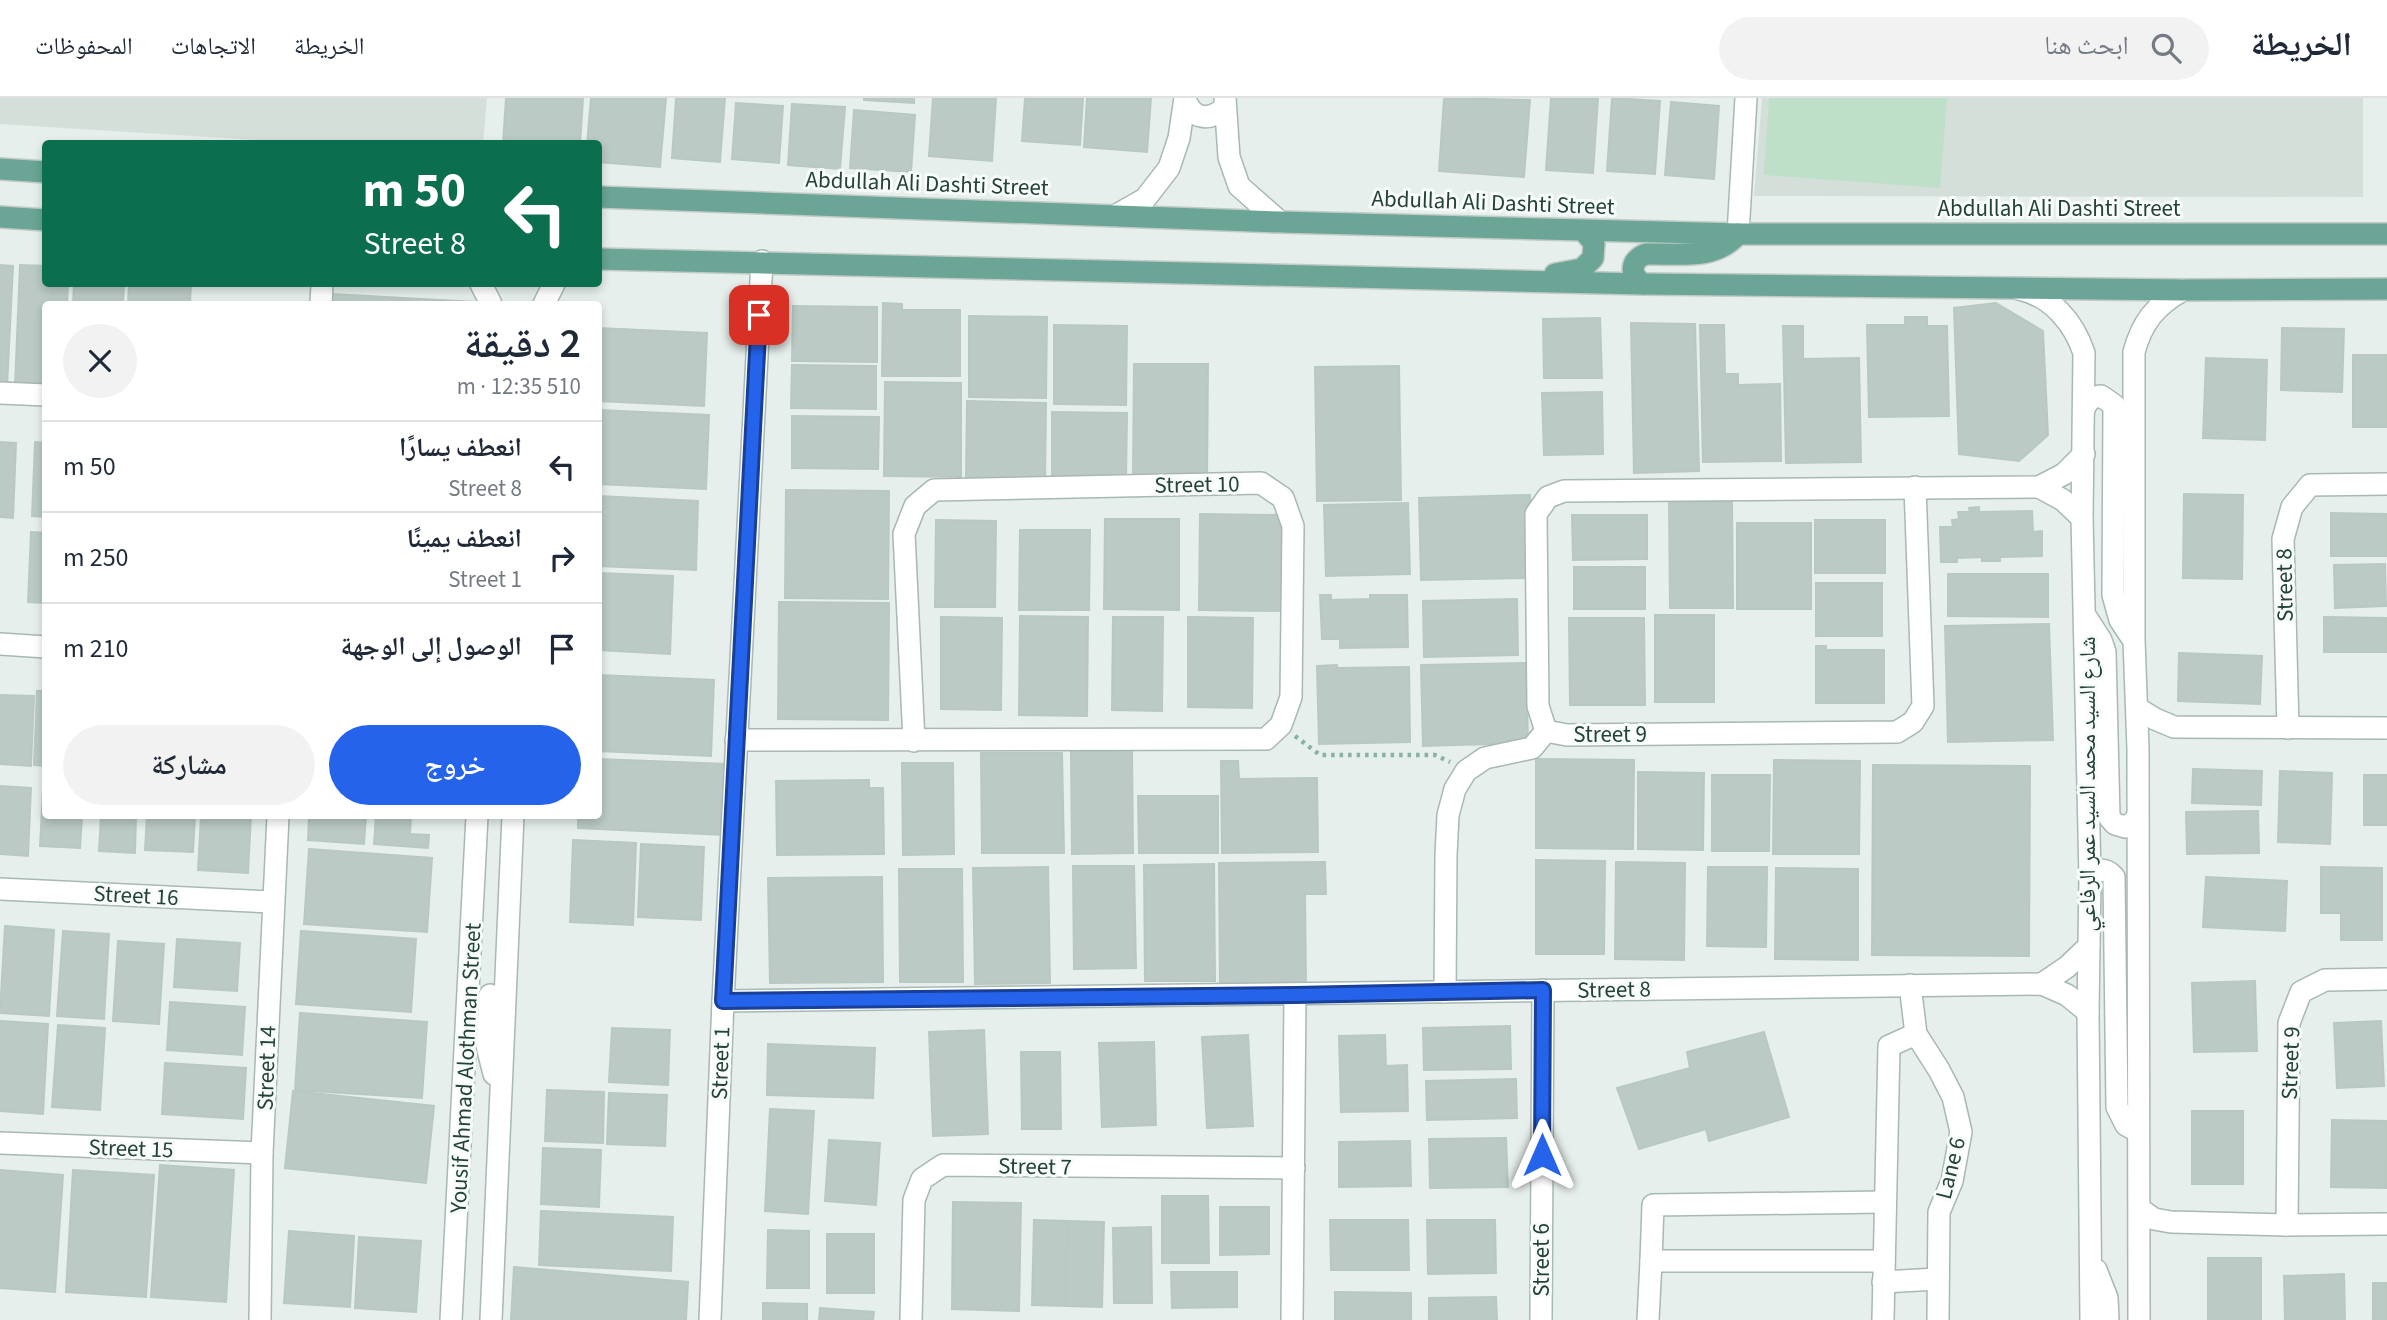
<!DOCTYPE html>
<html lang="ar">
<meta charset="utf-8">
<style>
:root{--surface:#fff;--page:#f2f2f3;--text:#1f2937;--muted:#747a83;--line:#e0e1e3;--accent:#2563eb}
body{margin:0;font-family:"Source Sans 3","Noto Naskh Arabic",sans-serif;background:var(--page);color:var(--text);direction:rtl;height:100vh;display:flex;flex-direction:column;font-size:26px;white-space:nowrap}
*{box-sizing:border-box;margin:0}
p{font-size:23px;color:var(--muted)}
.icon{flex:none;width:38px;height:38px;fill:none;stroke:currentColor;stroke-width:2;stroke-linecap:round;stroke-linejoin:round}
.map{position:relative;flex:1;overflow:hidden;direction:ltr}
.details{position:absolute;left:42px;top:203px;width:560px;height:518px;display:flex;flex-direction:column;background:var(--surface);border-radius:7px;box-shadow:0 4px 10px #0003;direction:rtl}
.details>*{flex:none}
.banner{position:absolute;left:42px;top:42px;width:560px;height:147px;border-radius:7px;box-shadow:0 4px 10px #0003;direction:rtl;background:#0b6e4f;color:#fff;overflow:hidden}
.pin{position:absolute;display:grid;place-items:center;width:60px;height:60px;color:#fff;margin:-30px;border-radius:14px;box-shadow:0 4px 10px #0006}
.me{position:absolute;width:77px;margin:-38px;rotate:0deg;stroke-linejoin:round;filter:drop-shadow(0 0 5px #0008)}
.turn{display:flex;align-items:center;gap:24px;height:147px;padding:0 21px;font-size:32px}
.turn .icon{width:91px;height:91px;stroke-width:2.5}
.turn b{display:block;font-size:49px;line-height:60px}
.round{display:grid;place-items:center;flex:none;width:74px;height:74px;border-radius:37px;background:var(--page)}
.overview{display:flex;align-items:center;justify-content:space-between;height:119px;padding:0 21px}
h1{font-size:42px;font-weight:600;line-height:52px}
.action{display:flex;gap:14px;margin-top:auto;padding:14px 21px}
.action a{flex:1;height:80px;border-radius:42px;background:var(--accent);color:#fff;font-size:28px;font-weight:600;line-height:80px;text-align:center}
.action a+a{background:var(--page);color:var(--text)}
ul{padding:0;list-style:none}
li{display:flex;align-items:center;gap:21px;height:91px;padding:0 21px;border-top:2px solid var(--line)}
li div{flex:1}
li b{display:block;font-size:26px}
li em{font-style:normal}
header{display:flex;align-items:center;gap:42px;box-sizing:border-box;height:98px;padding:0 35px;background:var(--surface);border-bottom:2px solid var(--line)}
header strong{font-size:33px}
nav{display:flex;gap:38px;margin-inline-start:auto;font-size:24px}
.search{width:490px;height:63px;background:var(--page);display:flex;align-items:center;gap:18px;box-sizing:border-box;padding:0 24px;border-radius:38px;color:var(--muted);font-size:26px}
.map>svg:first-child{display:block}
.built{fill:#d4dfda}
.green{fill:#bfe0c8}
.building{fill:#bbcac4;stroke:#b8c9c2;stroke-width:2}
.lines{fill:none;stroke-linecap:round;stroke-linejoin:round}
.minor-casing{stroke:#a8b8b2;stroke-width:24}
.major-casing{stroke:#c2cac8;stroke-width:24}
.path{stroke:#86b3a5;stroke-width:4.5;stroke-dasharray:3.5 5;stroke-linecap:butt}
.minor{stroke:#fff;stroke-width:21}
.major{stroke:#6aa596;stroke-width:21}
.route-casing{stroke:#184099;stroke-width:18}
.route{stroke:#2563eb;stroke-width:12}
.labels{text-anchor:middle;stroke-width:6;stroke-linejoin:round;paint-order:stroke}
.street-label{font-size:23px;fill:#24423a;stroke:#f7fbf9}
</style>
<header>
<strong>الخريطة</strong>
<div class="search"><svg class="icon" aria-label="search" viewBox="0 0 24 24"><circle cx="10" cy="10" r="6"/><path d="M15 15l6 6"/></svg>ابحث هنا</div>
<nav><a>الخريطة</a><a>الاتجاهات</a><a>المحفوظات</a></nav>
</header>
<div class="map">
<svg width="2387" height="1222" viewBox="0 0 2387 1222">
<rect width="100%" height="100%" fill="#e6efeb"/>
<g class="built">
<polygon points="0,0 487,0 483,46 304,45 0,26"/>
<polygon points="1762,0 2363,0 2363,99 1754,98"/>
</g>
<polygon class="green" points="1769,0 1947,0 1940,90 1764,77"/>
<g class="building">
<polygon points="506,0 583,0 580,46 503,46"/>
<polygon points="591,0 666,0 660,69 598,64 598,46 587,46"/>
<polygon points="676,0 725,0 720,64 672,60"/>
<polygon points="864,0 914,0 914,5 864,2"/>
<polygon points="933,0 996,0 992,63 929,58"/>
<polygon points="1025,0 1083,0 1080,47 1022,43"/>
<polygon points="1087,0 1151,0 1147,54 1084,49"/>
<polygon points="1444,0 1530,2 1524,79 1439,73"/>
<polygon points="1551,0 1598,0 1593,75 1546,72"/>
<polygon points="1612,0 1660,3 1655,76 1607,73"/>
<polygon points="1671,4 1719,8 1714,81 1665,77"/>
<polygon points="736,5 783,8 779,65 732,61"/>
<polygon points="792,6 845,9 840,71 788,67"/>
<polygon points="854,12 915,17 911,74 850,70"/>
<polygon points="0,167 13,168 7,289 0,289"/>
<polygon points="20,167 46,168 46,186 68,186 67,206 46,206 46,290 15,288"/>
<polygon points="74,186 124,186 123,206 73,206"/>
<polygon points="129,186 191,186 190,206 128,206"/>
<polygon points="332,196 475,204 475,206 331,206"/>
<polygon points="883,205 902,206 902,212 960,212 960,278 882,278"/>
<polygon points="1996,205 2043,233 2048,337 2019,363 1959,356 1954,210"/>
<polygon points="793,208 877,209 877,264 792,263"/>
<polygon points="969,218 1047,219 1046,300 969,299"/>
<polygon points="1905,219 1927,219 1927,228 1947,228 1949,318 1869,319 1867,227 1905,227"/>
<polygon points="1600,220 1602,280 1544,280 1543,221"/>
<polygon points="1631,225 1695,226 1699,373 1634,375"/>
<polygon points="1054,227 1127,228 1126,307 1054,306"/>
<polygon points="1700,227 1724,227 1725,276 1738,276 1738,287 1780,286 1781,363 1703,364"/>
<polygon points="1783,228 1803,228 1803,261 1859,260 1861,364 1786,365"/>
<polygon points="598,230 707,235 704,308 598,303"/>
<polygon points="2282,230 2344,231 2342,294 2281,292"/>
<rect x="2353" y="257" width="34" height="72"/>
<polygon points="2206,260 2267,262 2265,342 2203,340"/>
<polygon points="1134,266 1208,266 1207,382 1133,381"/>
<polygon points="792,267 876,268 876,311 791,310"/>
<polygon points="1399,268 1401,402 1317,403 1315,269"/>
<polygon points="885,284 961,285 961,379 884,378"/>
<polygon points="1602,294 1603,356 1544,357 1542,295"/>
<polygon points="967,303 1046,305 1045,381 966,380"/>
<polygon points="598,312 709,317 706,391 598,386"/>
<polygon points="1052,314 1127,315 1126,382 1052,381"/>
<polygon points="792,318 879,319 878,371 792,370"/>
<polygon points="0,344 16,345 13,420 0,419"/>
<polygon points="35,344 46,345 46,419 32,418"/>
<polygon points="786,392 889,393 888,501 785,500"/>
<polygon points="2184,396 2243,397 2242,481 2183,480"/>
<polygon points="1530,397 1532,480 1421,482 1419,400"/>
<polygon points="598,398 698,403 696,472 598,468"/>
<polygon points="1669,404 1732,404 1733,510 1670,510"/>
<polygon points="1408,405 1410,476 1326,478 1324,407"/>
<polygon points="1979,409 1979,414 2032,413 2033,434 2042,433 2042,458 2000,459 2000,463 1982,463 1982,459 1957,460 1957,464 1941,464 1940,429 1953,429 1952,422 1959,421 1958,414 1970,414 1969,410"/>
<polygon points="2331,415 2387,416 2387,458 2331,458"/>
<polygon points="1200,416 1282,417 1282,513 1199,512"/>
<polygon points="1572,417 1647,417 1647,461 1573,462"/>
<polygon points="1105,421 1179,421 1179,512 1104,511"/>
<polygon points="936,422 996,423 995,509 935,509"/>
<rect x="1815" y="422" width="70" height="53"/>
<rect x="1737" y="425" width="74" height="86"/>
<polygon points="1020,432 1090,432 1089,512 1019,512"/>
<polygon points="31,434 46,435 46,505 28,504"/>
<polygon points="2385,466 2386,508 2335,510 2334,467"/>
<rect x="1574" y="469" width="71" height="42"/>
<polygon points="598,475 673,478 670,556 598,552"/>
<polygon points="1948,476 2048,476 2048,519 1948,518"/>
<rect x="1816" y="485" width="66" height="53"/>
<polygon points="1320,497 1331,497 1331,502 1370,501 1370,497 1407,497 1408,549 1340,550 1340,541 1322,541"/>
<polygon points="1517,501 1518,557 1424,559 1423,503"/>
<polygon points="779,504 889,505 888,622 778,621"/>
<rect x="1655" y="517" width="59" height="87"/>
<polygon points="1020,518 1088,519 1087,618 1019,617"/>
<polygon points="941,519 1002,520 1001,612 941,611"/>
<polygon points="1113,519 1163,519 1162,613 1112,612"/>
<polygon points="1188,519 1253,520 1252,610 1188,609"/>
<polygon points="2324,519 2387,520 2387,554 2324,554"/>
<polygon points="1569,520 1644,520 1645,607 1570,607"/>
<polygon points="2049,526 2053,642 1948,644 1945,528"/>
<polygon points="1816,548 1826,548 1826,552 1884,552 1884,605 1816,605"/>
<polygon points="2179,555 2262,558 2260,606 2178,603"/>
<polygon points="1526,565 1528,645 1423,648 1421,567"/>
<polygon points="1337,567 1337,570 1409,569 1410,644 1319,646 1317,568"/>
<polygon points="598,577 714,582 711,658 598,653"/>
<polygon points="37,593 46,593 46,668 34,667"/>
<polygon points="0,597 34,598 31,668 0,666"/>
<polygon points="1132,652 1133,755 1072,756 1071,653"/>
<polygon points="981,655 1062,655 1064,755 982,755"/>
<polygon points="598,661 726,666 724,737 578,730 578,718 598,718"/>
<polygon points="1536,661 1634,662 1633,751 1536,750"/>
<polygon points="1774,662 1860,663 1859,756 1773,756"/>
<polygon points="1221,663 1238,663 1239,681 1317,680 1318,754 1222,755"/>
<polygon points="902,665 953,665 954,756 903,757"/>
<polygon points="1873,667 2030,668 2029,858 1872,857"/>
<polygon points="2193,671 2262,673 2261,707 2192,705"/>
<polygon points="2280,673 2332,675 2330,746 2278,744"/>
<polygon points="1638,674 1704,675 1703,752 1638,751"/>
<polygon points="1712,677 1770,677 1769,753 1712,753"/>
<rect x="2364" y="677" width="23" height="50"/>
<polygon points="869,682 869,690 883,690 884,756 777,757 776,683"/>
<polygon points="0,688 31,690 28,758 0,756"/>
<polygon points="43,691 46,691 46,718 82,718 80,750 40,748"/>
<polygon points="1138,698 1218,698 1218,755 1139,755"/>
<polygon points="2258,713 2259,755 2187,756 2186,714"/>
<polygon points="101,718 136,718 135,755 99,753"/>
<polygon points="147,718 195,718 193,754 145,752"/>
<polygon points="201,718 251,718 248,775 198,772"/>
<polygon points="309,718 366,718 364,746 308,742"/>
<polygon points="376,718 411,718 410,736 429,737 428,750 374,746"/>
<polygon points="573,742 636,745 633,827 570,824"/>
<polygon points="641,746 704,749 701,822 638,819"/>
<polygon points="309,751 432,760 427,834 304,826"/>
<polygon points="1536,762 1605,763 1604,856 1536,856"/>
<polygon points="1325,764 1326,796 1305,796 1306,886 1220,887 1219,765"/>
<polygon points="1616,764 1685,765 1684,862 1615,861"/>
<polygon points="1214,766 1215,883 1145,883 1144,767"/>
<polygon points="1073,768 1134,768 1136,870 1074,871"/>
<polygon points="1048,769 1050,885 975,886 973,770"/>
<polygon points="1708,769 1767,769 1766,849 1707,848"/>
<polygon points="2321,769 2382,770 2382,842 2341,842 2341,815 2321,815"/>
<polygon points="1776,770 1858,771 1858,862 1775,861"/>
<polygon points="899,771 962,771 963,884 900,884"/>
<polygon points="882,779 883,884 770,885 768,780"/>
<polygon points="2206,779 2287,783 2285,833 2203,829"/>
<polygon points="5,828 54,832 49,918 0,915"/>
<polygon points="63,833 109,836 104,921 57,918"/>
<polygon points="301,833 416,841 411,914 296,906"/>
<polygon points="177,841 240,845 237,893 174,889"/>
<polygon points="118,843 164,846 159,926 113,923"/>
<polygon points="2255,883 2257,953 2194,954 2192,885"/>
<polygon points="170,904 245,909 242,957 167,952"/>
<polygon points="300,915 427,924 422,1000 295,992"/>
<polygon points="0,923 48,926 43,1016 0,1013"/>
<polygon points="2381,923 2384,988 2337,990 2334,925"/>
<polygon points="58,927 105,930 100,1012 52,1009"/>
<polygon points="1510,928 1511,971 1424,972 1423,930"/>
<polygon points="612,930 670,932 668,987 609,984"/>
<polygon points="984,932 988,1036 933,1038 929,934"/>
<polygon points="1764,934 1789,1019 1709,1043 1706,1031 1639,1051 1617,990 1690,970 1687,954"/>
<polygon points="1248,937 1253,1028 1207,1030 1202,939"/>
<polygon points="1385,937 1386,968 1407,967 1408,1013 1341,1014 1339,938"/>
<polygon points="1154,944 1156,1027 1102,1029 1099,945"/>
<polygon points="768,946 875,950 873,1000 767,997"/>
<polygon points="1021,954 1060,954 1061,1031 1022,1031"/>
<polygon points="165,965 246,970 243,1021 162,1016"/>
<polygon points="1516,981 1517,1020 1427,1022 1426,983"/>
<polygon points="547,992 604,994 603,1045 545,1043"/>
<polygon points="293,993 434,1008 426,1085 285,1070"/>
<polygon points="609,995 667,997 665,1048 607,1046"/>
<polygon points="770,1011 814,1013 808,1116 765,1113"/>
<rect x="2192" y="1013" width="51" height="73"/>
<polygon points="2332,1022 2387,1023 2386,1090 2331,1089"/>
<polygon points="1506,1040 1508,1089 1430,1090 1429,1041"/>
<polygon points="829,1042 880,1045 876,1107 825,1103"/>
<polygon points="1410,1043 1411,1088 1339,1089 1339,1044"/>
<polygon points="543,1050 601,1052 599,1109 541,1106"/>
<polygon points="160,1067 234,1072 226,1204 151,1199"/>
<polygon points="0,1072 63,1077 55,1194 0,1190"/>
<polygon points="73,1072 154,1077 146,1199 66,1194"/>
<polygon points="1162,1098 1208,1098 1209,1165 1162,1165"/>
<polygon points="953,1104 1021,1105 1019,1213 952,1211"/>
<polygon points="1220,1109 1269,1109 1269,1156 1220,1157"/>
<polygon points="541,1113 673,1119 671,1173 539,1167"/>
<polygon points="1034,1122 1067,1123 1066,1208 1032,1207"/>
<polygon points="1330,1122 1408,1122 1409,1172 1331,1172"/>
<polygon points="1427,1122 1495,1122 1496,1175 1428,1176"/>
<polygon points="1067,1123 1104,1124 1102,1209 1066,1208"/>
<polygon points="1151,1129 1152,1205 1114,1205 1113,1130"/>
<polygon points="768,1132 809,1133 809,1190 767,1190"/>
<polygon points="289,1133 354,1138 350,1209 284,1205"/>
<rect x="827" y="1136" width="47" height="59"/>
<polygon points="359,1139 421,1143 416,1214 355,1210"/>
<rect x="2208" y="1160" width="53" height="62"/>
<polygon points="514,1169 688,1184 686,1222 511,1222"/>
<polygon points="1171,1174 1237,1174 1237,1209 1172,1210"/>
<polygon points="2344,1176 2345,1222 2285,1222 2284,1178"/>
<rect x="2373" y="1185" width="14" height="37"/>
<polygon points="1335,1194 1411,1195 1411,1222 1335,1222"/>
<polygon points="1496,1199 1497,1222 1429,1222 1429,1200"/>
<polygon points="763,1205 807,1206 807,1222 763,1222"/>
<polygon points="820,1210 874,1214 873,1222 819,1222"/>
</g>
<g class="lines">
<g class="minor-casing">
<g id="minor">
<path d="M1185 0C1191 21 1209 24 1224 10"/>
<polyline points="1225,0 1229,59 1239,88 1280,124"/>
<polyline points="1115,118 1145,101 1169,70 1179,40 1185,0"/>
<polyline points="1738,136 1746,0"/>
<polyline points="481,186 491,206"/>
<path d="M2019 191C2052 198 2074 225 2084 255L2082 420 2090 780 2088 914 2091 1222"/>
<polyline points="321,206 322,186"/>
<polyline points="544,206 554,186"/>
<polyline points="0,295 46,297"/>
<path d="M2084 311C2088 302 2092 299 2101 298L2114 307 2113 497 2120 522 2132 540"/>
<polyline points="2039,389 2063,402 2082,420"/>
<polyline points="2086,519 2101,542 2105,554 2109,719 2115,726 2125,729 2134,724 2137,719"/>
<polyline points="0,546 46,549"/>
<polyline points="2137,610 2155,621 2174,629 2387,630"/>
<polyline points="2288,630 2283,441 2292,409 2310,387 2387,386"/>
<polyline points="1546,633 1538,608 1536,416 1548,399 1564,393 2039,389 2064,376 2084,356"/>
<polyline points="1546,633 1567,637 1897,634 1913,624 1923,608 1915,389"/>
<polyline points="736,642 1266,641 1281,627 1291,599 1293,428 1283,400 1261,385 934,392 915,408 904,436 914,643"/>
<path d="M2090 780C2098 770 2106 770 2114 779L2117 1009 2126 1027 2137 1033"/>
<polyline points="0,791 272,804"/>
<polyline points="2042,886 2067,869 2089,848"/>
<polyline points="1910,887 1916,936 1939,972 1953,999 1961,1034 1952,1083 1939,1114 1938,1222"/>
<polyline points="1445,894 1446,757 1448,717 1455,691 1466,673 1485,660 1532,650 1546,633"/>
<polyline points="490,897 487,948 494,976"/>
<polyline points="723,903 2042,886 2067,897 2088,914"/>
<polyline points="0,1045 262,1055"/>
<polyline points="2140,1111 2154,1121 2171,1124 2287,1127 2387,1126"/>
<polyline points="2287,1127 2289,925 2301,894 2325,882 2387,881"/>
<polyline points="1651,1163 1653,1107 1885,1104"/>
<polyline points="2096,1172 2107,1200 2108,1222"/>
<polyline points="1883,1184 1937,1181"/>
<polyline points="260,1222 262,1055 278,718"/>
<polyline points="451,1222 477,718"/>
<polyline points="491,1222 513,718"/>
<polyline points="710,1222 723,903 762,163"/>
<polyline points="911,1222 914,1102 922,1081 943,1067 1294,1070"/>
<polyline points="1292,1222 1295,897"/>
<polyline points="1541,1222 1543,892"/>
<polyline points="1648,1222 1651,1163 1884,1163"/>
<polyline points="1883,1222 1889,948 1916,936"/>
<path d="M2139 1222 2138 651 2134 542V254C2142 224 2156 207 2183 192"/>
</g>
</g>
<g class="major-casing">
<g id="major">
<polyline points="0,71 46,74"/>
<polyline points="598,99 1280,124 1738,136 2387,136"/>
<polyline points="0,119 46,122"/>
<polyline points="598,161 1643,186 2183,192 2387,191"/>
<polyline points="1555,176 1582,171 1593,160 1594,145 1584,133"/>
<path d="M1643 186C1629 177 1630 162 1646 156 1678 155 1715 163 1738 136"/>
</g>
</g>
<polyline class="path" points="1295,638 1320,657 1435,657 1450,664"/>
<use href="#minor" class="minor"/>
<use href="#major" class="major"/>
</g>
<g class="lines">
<g class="route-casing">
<polyline id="route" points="759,217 723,903 1295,897 1543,892 1542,1057"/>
</g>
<use href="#route" class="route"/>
</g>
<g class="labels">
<g class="street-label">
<text transform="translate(927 85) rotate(2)" y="8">Abdullah Ali Dashti Street</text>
<text transform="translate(1493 104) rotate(2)" y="8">Abdullah Ali Dashti Street</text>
<text x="2059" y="118">Abdullah Ali Dashti Street</text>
<text transform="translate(1197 386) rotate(-1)" y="8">Street 10</text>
<text transform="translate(2284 487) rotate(-91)" y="8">Street 8</text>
<text x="1610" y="644">Street 9</text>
<text transform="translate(2087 686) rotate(-90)" y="8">شارع السيد محمد السيد عمر الرفاعي</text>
<text transform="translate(136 797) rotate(3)" y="8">Street 16</text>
<text transform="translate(1614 891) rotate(-1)" y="8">Street 8</text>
<text transform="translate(720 965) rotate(-88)" y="8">Street 1</text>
<text transform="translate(2290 965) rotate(-88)" y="8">Street 9</text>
<text transform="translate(266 970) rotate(-88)" y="8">Street 14</text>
<text transform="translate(465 970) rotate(-87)" y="8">Yousif Ahmad Alothman Street</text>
<text transform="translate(131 1050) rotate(2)" y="8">Street 15</text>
<text transform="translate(1035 1068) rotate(1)" y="8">Street 7</text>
<text transform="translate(1950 1070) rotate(-76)" y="8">Lane 6</text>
<text transform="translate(1541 1162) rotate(-90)" y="8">Street 6</text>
</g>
</g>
</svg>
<div class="pin" style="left:759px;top:217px;background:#d93025"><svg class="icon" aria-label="arrive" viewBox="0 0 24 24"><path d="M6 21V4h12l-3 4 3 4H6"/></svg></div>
<svg class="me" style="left:1542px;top:1057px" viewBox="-20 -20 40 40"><path d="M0-17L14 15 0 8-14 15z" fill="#2563eb" stroke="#fff" stroke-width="4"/></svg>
<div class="banner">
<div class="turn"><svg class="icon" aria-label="left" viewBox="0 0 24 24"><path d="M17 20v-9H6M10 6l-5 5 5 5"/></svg><div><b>50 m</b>Street 8</div></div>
</div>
<section class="details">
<div class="overview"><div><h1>2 دقيقة</h1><p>510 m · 12:35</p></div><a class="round"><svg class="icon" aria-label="close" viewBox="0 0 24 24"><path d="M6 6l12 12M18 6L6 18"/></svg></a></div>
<ul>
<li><svg class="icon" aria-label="left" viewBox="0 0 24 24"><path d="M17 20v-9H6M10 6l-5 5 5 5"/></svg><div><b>انعطف يسارًا</b><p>Street 8</p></div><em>50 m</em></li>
<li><svg class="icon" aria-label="right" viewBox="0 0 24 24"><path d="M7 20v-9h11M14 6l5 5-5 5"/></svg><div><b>انعطف يمينًا</b><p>Street 1</p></div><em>250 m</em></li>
<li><svg class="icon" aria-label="arrive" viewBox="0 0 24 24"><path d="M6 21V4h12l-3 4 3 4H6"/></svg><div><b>الوصول إلى الوجهة</b></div><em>210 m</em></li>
</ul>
<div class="action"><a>خروج</a><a>مشاركة</a></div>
</section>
</div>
